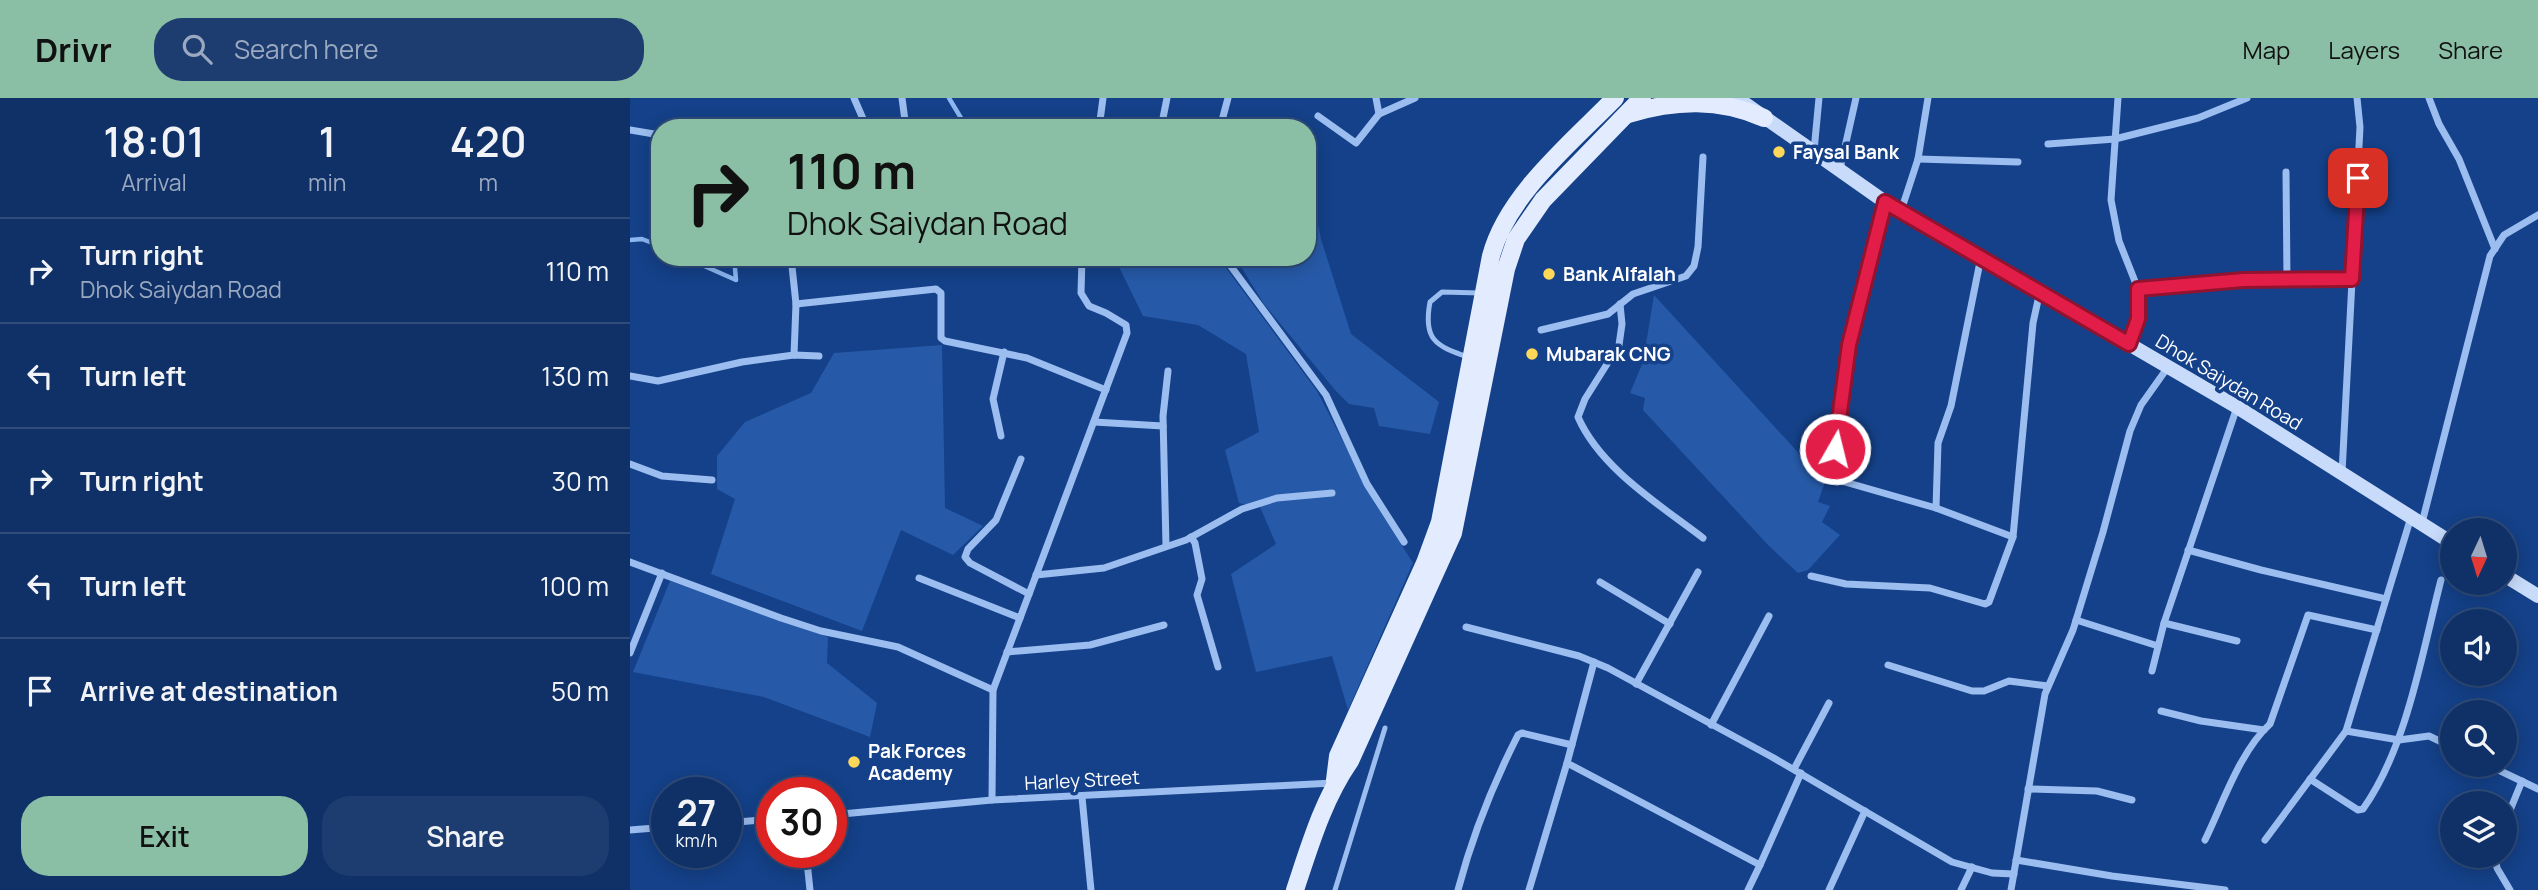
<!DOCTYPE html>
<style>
:root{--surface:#0f3167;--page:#1d3d70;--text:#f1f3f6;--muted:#9ba9c0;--line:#2f4c7b;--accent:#8abfa5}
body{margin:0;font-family:Manrope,sans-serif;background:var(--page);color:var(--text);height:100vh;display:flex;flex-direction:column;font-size:26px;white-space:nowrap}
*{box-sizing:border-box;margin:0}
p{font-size:23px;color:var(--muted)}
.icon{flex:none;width:38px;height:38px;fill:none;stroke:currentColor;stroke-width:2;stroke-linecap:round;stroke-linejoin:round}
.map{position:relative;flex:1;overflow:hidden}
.panel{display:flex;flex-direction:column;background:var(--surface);width:630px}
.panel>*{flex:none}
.top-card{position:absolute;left:21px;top:21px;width:665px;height:147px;border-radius:28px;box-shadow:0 4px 18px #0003,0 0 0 2px var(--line);background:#8abfa5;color:#111;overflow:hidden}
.needle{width:46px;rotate:184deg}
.tools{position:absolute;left:1810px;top:420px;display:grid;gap:14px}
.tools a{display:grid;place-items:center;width:77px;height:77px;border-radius:50%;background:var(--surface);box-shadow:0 4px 18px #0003,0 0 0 2px var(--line);font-size:35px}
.speed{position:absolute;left:21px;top:679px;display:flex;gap:14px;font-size:35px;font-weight:700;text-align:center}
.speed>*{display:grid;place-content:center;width:91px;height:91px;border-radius:50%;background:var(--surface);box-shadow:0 4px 18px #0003,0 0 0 2px var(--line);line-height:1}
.speed small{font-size:18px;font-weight:400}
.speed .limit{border:10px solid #d22;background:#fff;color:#111}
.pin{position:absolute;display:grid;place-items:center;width:60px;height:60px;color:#fff;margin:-30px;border-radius:14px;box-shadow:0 4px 10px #0006}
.me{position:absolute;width:77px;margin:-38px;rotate:8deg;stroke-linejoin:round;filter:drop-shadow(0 0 5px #0008)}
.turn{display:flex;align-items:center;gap:24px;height:147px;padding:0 21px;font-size:32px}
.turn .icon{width:91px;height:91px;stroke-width:2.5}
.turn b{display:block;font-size:49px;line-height:60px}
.eta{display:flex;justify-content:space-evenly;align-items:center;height:119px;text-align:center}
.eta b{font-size:42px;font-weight:600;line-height:49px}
.primary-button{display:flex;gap:14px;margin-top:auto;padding:14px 21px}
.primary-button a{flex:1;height:80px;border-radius:28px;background:var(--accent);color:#111;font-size:28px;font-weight:600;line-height:80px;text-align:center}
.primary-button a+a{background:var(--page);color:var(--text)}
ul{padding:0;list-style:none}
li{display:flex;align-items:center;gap:21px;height:105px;padding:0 21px;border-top:2px solid var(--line)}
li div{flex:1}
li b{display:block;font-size:26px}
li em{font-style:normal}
header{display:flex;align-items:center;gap:42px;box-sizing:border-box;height:98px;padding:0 35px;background:var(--accent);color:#111}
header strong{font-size:33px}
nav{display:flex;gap:38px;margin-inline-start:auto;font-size:24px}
.search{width:490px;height:63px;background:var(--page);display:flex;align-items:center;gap:18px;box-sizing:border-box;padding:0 24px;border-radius:28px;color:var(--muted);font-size:26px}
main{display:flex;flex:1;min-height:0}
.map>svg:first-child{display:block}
.green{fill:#265aa8}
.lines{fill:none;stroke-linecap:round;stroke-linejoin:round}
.stream{stroke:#8cb7f2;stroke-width:4.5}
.lane{stroke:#9bbdef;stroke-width:5}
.street{stroke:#9bbdef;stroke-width:7}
.secondary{stroke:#c8dbfb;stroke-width:14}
.primary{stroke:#e3ecff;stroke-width:18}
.route-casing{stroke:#92132f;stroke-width:18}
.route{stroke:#e11d48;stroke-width:12}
.poi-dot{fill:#ffd759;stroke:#144189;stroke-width:2.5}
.labels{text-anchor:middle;stroke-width:7;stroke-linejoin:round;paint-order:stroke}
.poi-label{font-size:19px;font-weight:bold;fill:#fff;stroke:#144189;text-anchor:start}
.street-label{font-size:19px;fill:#fff;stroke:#144189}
</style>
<header>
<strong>Drivr</strong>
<div class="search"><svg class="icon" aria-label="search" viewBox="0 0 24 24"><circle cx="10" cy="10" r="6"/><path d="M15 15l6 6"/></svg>Search here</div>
<nav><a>Map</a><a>Layers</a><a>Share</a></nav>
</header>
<main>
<section class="panel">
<div class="eta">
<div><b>18:01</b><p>Arrival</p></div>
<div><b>1</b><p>min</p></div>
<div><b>420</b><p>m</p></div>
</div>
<ul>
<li><svg class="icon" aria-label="right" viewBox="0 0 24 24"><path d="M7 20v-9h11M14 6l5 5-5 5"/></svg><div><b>Turn right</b><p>Dhok Saiydan Road</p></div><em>110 m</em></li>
<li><svg class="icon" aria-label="left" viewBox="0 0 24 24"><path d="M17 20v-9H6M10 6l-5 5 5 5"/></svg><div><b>Turn left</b></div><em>130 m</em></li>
<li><svg class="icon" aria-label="right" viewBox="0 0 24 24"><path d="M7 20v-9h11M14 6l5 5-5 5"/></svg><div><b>Turn right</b></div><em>30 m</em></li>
<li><svg class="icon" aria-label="left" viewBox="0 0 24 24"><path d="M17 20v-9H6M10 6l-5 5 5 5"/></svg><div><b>Turn left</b></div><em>100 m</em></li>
<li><svg class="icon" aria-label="arrive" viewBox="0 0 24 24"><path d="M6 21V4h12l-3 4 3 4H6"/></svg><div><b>Arrive at destination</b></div><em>50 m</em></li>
</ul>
<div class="primary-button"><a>Exit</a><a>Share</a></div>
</section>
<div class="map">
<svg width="1908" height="792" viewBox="0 0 1908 792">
<rect width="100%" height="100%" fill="#144189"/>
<g class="green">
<polygon points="684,107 691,141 721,236 809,304 800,336 749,328 744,310 719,306 705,292 634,206 605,159 677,159 677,110"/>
<polygon points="490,159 588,159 687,293 746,407 783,465 718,612 702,558 626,574 601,476 646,446 630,409 609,405 595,352 629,334 616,256 568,227 513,218 489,169"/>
<polygon points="1024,197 1195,384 1188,404 1200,408 1192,424 1210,437 1178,472 1168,475 1139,448 1013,312 1015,300 1000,295 1013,264"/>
<polygon points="312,247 315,410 353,428 323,457 271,432 232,533 81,476 105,401 87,391 87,358 115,324 181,295 204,255"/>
<polygon points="40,483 198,539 197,565 247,605 240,639 134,599 3,574"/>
</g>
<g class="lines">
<g class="stream">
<polyline points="319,0 337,30"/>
<polyline points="0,142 12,141 30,148"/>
<polyline points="54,159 106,182 104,159"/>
</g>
<g class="lane">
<path d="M838 259C805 248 793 241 800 204L812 194 850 195"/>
<polyline points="705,792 755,630"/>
</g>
<g class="street">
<polyline points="224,0 237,30"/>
<polyline points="272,0 276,30"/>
<polyline points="746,0 749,16"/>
<polyline points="1488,0 1481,102 1489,143 1508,191 1508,221 1499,246"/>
<polyline points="1799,0 1809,26 1829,61 1865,151"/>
<polyline points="688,18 726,45 749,16 785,0"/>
<polyline points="469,30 473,0"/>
<polyline points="531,30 537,0"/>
<polyline points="590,30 598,0"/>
<polyline points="0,32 30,37"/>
<polyline points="1418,46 1485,41 1568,20 1617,0"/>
<polyline points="1184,53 1189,0"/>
<polyline points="1288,61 1388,64"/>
<polyline points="1210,71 1226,0"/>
<polyline points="1656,74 1657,182"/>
<polyline points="1255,104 1219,247 1201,380 1306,410 1383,439"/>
<polyline points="1271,113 1288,61 1298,0"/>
<polyline points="161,159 166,206 164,257"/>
<polyline points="438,159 452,160"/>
<polyline points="594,159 696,297 737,386 774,444"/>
<polyline points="1508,191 1613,182 1722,181"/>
<polyline points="166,206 306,191 311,195 311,240 315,243 397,260 476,292"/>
<path d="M990 206 992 226 989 247 955 301 948 319C970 370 1030 407 1073 440"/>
<polyline points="911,232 978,216 1003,196 1056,178 1064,168 1068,149 1073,59"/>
<polyline points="0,278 28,283 112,264 164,257 189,258"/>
<polyline points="464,324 533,328"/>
<polyline points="371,338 363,301 374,254"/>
<polyline points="391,361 366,422 338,451 335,459 340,465 399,496"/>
<polyline points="0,366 32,378 82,382"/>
<polyline points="1712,375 1730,29 1727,0"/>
<polyline points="1306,410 1308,345 1321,308 1351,159"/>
<polyline points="1792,425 1860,158 1874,137 1908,117"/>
<polyline points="561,439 565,445 572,481 567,497 588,569"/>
<polyline points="536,448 533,318 538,273"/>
<polyline points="1558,452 1631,472 1756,501"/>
<polyline points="0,464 151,520 191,533 268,549 363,592"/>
<polyline points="406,477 474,470 556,442 612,411 647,400 702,395"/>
<polyline points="1181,478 1216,486 1300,490 1355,506 1359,504 1383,439 1403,225 1410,193"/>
<polyline points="289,480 390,520"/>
<polyline points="970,484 1040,526"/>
<polyline points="1446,522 1528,548"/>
<polyline points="1534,525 1607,543"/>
<polyline points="836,529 949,558 978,570 1142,659 1322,764 1362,775 1384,776"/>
<polyline points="377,554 460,547 534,527"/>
<polyline points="0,555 32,475"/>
<polyline points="964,564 937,665 1130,767 1171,675"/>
<polyline points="1258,567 1342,593 1354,593 1379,583 1418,588"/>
<polyline points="1522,573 1534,525 1607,309"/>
<polyline points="1006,586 1068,474"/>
<polyline points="1531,613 1571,623 1634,632"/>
<polyline points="1081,627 1139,518"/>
<polyline points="1716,633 1769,642 1799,638 1822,649"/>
<polyline points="1858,667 1908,691"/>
<polyline points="1164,671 1199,605"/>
<path d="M1680 681 1728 712 1733 711C1777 649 1792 555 1811 482"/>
<polyline points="1398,691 1467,693 1502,702"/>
<polyline points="452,699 461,792"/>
<polyline points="362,702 363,592 497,235 496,227 476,215 459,208 451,195 452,159"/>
<polyline points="201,717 362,702 703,685"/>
<polyline points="96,725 142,721"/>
<polyline points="1874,727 1892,683"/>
<polyline points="0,732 37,729"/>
<path d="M1575 742C1593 705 1610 653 1640 626L1678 517 1747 532"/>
<polyline points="1635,742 1716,633 1781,419"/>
<polyline points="176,754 180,792"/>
<polyline points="1865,758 1867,770 1880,792"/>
<polyline points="1386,762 1482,778 1595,792"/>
<path d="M828 792C842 739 863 686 888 637L892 635 942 647"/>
<polyline points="899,792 937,665"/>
<polyline points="1118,792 1130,767"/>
<polyline points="1199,792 1235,713"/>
<polyline points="1331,792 1342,769"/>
<polyline points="1381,792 1415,596 1443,532 1473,434 1500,333 1511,307 1538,269"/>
</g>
<g class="secondary">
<polyline points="1107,0 1255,104 1607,309 1822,445"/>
<polyline points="1874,477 1908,498"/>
</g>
<g class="primary">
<path d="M998 16C1045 2 1089 0 1134 20"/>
<path d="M705 682 708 658 795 465 810 424 861 158C877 97 941 45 985 0"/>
<path d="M665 792C680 747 693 702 720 663L823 435 876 171 886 141 913 102 1012 0"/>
</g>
</g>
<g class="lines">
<g class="route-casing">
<polyline id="route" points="1205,351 1219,247 1255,104 1499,246 1508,221 1508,191 1613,182 1722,181 1728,80"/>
</g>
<use href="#route" class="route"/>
</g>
<g class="poi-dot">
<circle cx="1149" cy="54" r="7"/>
<circle cx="919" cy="176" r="7"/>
<circle cx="902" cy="256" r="7"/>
<circle cx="224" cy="664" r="7"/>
</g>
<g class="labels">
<g class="poi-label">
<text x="1163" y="61">Faysal Bank</text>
<text x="933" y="183">Bank Alfalah</text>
<text x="916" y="263">Mubarak CNG</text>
<text x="238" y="660">Pak Forces<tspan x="238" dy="22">Academy</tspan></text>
</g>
<g class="street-label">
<text transform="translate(1599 284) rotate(31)" y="7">Dhok Saiydan Road</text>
<text transform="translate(452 682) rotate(-3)" y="7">Harley Street</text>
</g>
</g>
</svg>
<div class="tools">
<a><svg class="needle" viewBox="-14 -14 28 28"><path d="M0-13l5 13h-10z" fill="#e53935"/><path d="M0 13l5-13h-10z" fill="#9ba9c0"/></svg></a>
<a><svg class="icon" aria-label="sound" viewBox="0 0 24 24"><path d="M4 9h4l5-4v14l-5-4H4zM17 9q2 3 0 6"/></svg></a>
<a><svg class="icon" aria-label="search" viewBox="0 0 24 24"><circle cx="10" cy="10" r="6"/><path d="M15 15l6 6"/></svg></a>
<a><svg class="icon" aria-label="layers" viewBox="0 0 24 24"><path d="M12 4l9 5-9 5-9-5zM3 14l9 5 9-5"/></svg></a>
</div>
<div class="speed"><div>27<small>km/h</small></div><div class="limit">30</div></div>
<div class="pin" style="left:1728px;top:80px;background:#d93025"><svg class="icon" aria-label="arrive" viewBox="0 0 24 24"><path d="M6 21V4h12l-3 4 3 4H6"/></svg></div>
<svg class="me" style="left:1205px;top:351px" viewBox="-20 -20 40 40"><circle r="17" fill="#e11d48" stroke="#fff" stroke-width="3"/><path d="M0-11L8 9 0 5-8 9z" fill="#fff"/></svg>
<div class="top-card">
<div class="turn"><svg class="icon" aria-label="right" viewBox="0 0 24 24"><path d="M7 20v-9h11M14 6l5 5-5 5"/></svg><div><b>110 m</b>Dhok Saiydan Road</div></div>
</div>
</div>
</main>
